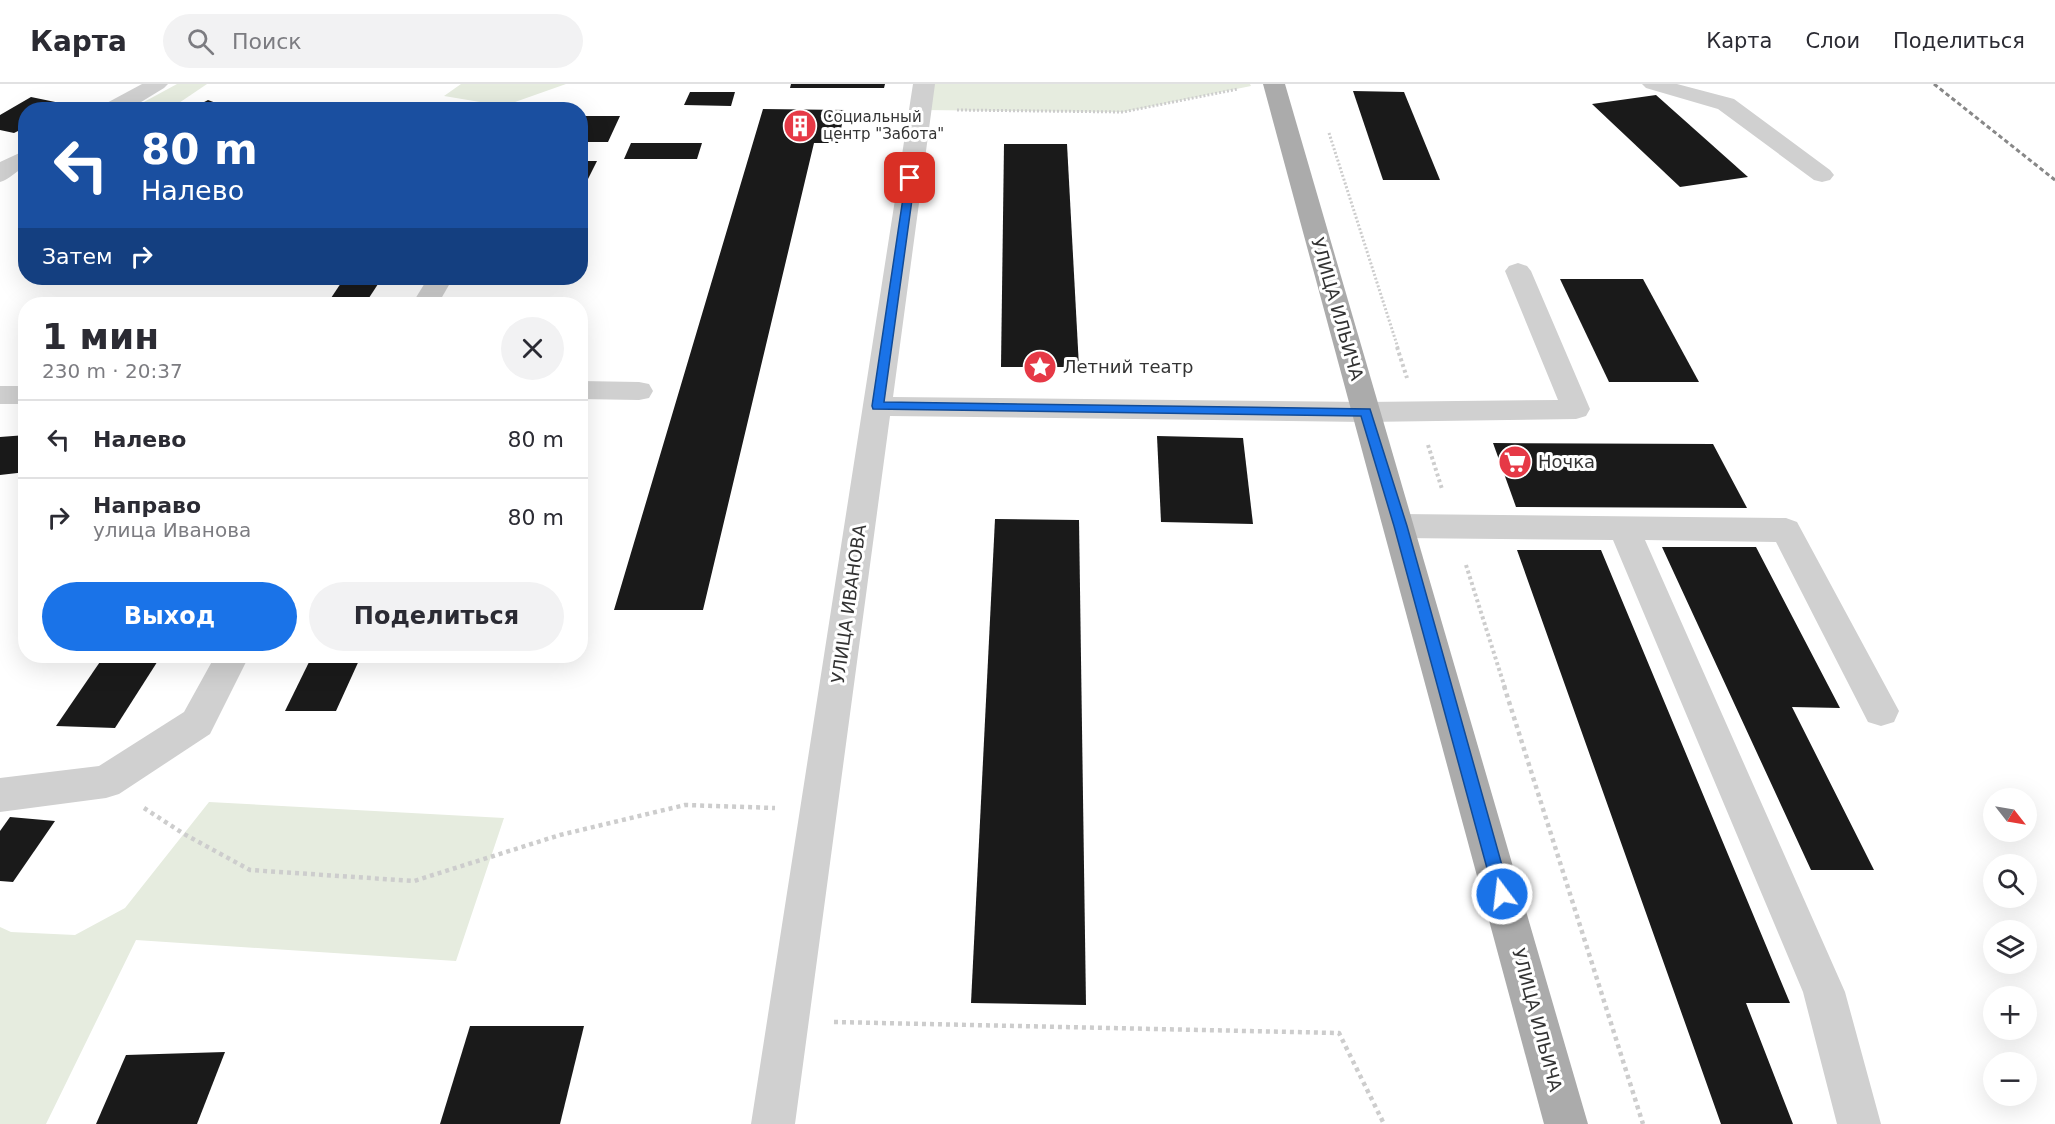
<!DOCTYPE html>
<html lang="ru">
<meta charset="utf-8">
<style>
:root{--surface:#fff;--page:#f2f2f3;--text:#2b2b33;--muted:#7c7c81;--line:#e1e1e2;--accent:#1a73e8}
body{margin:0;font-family:"DejaVu Sans",sans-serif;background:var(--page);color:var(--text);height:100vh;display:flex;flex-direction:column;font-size:22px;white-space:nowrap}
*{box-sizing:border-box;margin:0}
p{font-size:20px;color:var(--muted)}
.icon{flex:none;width:33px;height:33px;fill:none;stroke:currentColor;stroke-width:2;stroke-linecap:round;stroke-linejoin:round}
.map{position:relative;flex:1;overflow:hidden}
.panel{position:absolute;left:18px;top:213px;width:570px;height:366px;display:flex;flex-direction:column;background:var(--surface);border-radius:24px;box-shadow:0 6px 24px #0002}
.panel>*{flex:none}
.top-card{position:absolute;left:18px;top:18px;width:570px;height:183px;border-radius:24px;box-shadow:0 6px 24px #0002;background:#1a4fa0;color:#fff;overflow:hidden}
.needle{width:39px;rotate:121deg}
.buttons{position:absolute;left:1983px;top:704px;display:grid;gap:12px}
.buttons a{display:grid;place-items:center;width:54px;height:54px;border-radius:50%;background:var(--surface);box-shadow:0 6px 24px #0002;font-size:30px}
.pin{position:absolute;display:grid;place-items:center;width:51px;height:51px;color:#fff;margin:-26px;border-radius:12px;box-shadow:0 3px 9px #0006}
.me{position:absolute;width:66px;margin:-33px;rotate:345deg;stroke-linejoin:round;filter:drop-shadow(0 0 4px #0008)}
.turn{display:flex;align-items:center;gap:21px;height:126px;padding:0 24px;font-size:27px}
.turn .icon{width:78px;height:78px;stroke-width:2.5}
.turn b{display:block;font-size:42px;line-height:51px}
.then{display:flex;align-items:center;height:57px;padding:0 24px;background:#0003;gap:12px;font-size:22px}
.round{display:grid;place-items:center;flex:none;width:63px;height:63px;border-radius:32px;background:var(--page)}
.overview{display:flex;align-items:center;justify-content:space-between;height:102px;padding:0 24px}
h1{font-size:36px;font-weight:600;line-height:45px}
.action{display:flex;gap:12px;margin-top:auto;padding:12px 24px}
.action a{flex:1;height:69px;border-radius:36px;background:var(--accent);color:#fff;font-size:24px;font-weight:600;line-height:69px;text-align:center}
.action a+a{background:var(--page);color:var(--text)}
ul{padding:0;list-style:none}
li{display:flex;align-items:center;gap:18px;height:78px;padding:0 24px;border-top:2px solid var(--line)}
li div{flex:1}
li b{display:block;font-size:22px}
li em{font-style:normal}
header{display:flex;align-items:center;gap:36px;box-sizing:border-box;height:84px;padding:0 30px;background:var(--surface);border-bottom:2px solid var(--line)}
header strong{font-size:28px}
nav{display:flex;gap:33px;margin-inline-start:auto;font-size:21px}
.search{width:420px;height:54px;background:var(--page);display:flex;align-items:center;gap:15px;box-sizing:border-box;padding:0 21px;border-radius:33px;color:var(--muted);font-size:22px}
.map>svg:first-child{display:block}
.green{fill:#e6ecdf}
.building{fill:#1a1a1a}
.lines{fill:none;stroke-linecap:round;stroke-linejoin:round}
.path-far2{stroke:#cdcdcd;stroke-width:3;stroke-dasharray:2 2;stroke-linecap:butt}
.path-far1{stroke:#cdcdcd;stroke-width:4;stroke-dasharray:3 3;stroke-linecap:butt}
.path{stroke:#cdcdcd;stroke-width:4.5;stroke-dasharray:4 4;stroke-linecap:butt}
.minor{fill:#d0d0d0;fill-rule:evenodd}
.major{fill:#ababab;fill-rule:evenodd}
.rail{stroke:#888;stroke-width:3;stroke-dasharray:4.5 3;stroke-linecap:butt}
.route{fill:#1a73e8;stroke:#114b97;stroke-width:1.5}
.labels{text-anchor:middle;stroke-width:6;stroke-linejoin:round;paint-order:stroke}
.far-poi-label{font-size:15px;fill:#333;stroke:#fff;text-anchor:start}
.street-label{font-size:18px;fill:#333;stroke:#fff}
.poi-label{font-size:18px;fill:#333;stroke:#fff;text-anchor:start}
</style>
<header>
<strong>Карта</strong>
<div class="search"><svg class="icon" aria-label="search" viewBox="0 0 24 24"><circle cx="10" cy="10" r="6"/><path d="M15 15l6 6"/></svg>Поиск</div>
<nav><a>Карта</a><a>Слои</a><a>Поделиться</a></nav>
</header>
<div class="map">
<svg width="2055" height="1040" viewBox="0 0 2055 1040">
<rect width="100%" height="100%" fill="#fff"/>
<g class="green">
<polygon points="177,0 207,0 170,25 131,25"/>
<polygon points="461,0 566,0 504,22 444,12"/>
<polygon points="924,0 1250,0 1251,2 1123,28 920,26"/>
<polygon points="209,718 504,734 456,877 136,856 46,1040 0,1040 0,843 11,848 75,851 125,824"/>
</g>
<g class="building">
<polygon points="791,0 885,0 884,4 790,4"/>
<polygon points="1353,7 1404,8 1440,96 1383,96"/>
<polygon points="690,8 735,8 731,22 684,21"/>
<polygon points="1656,11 1748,93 1680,103 1592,20"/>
<polygon points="31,13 65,20 56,26 26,26 26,43 14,49 0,46 0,31"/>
<polygon points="208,16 232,25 232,26 189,26"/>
<polygon points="763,25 845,26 838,59 814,59 703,526 614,526"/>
<polygon points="580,32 620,32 608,58 580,58"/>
<polygon points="631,59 702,59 697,75 624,75"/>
<polygon points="1004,60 1067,60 1079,283 1001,283"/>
<polygon points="580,77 597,77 586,99 580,99"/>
<polygon points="1560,195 1643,195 1699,298 1609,298"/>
<polygon points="343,196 380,197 365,220 327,220"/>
<polygon points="482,214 528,215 526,220 479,220"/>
<polygon points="26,351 26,388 0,391 0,353"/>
<polygon points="1157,352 1243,354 1253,440 1161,438"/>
<polygon points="1493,359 1713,360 1747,424 1516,423"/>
<polygon points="995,435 1079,436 1086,921 971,919"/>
<polygon points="1662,463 1756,463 1840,624 1792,623 1874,786 1811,786"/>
<polygon points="1517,466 1601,466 1790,919 1746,919 1793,1040 1721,1040"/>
<polygon points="104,572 161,572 115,644 56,642"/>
<polygon points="312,572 361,572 336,627 285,627"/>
<polygon points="10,733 55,737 13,798 0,797 0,747"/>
<polygon points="470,942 584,942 560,1040 440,1040"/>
<polygon points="225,968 197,1040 96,1040 126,971"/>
</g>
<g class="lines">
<g class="path-far2">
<polyline points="957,26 1123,28 1238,5"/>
<polyline points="1329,49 1398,264"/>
</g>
<g class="path-far1">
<polyline points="1397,263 1407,294"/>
<polyline points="1428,361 1442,405"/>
<polyline points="1466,481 1505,604"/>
</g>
<g class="path">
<polyline points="1504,602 1643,1040"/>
<polyline points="144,724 184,750 250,786 414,797 560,751 685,721 775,724"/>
<polyline points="834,938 1339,949 1384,1040"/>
</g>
<g class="minor">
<polygon points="142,0 168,0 164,4 128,26 101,26 103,21"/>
<polygon points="913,0 935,0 893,313 1365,318 1558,316 1505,187 1509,182 1518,179 1527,182 1531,187 1590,325 1586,332 1576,335 1365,338 890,332 795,1040 751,1040"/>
<polygon points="1642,0 1677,0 1734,15 1830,86 1834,91 1830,96 1822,98 1814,96 1718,25 1646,4"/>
<path d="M26 66V82C16 87 10 95 0 98V78Z"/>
<polygon points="428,194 453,194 438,220 412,220"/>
<polygon points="580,297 639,298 649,300 653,307 649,314 639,316 580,315"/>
<rect x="0" y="302" width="26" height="18"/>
<polygon points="1400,430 1786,434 1797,438 1899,627 1894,638 1881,642 1868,638 1776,458 1645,456 1845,908 1881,1040 1837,1040 1803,908 1613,456 1400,454 1389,450 1384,442 1389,434"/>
<polygon points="215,572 249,572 210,650 119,710 106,714 0,728 0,694 99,682 184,628"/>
</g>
<polygon class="major" points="1263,0 1285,0 1588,1040 1544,1040"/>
<polyline class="rail" points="1934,0 2055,96"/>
</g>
<polygon class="route" points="910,91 915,94 884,318 1370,325 1407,442 1510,810 1508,815 1502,818 1496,815 1494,810 1394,442 1361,332 873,325 872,322 906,94"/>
<defs>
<g id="building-disc" transform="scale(1.725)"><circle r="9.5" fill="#e63946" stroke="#fff"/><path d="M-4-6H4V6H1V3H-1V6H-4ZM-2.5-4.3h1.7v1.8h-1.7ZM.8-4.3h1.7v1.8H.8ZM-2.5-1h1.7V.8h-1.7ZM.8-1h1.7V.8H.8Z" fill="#fff"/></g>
<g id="sight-disc" transform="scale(1.725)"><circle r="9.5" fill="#e63946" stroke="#fff"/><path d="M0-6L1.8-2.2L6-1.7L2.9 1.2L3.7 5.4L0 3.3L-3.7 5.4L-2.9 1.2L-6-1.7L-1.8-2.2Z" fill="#fff"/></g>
<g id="supermarket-disc" transform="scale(1.725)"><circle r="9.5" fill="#e63946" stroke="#fff"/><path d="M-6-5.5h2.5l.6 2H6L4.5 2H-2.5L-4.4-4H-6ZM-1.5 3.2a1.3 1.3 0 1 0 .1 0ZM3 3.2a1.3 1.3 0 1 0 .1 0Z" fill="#fff"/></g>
</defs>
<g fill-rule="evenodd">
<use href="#building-disc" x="800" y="42"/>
<use href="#sight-disc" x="1040" y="283"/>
<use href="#supermarket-disc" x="1515" y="378"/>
</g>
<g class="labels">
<g class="far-poi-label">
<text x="823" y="38">Социальный<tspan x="823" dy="17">центр "Забота"</tspan></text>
</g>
<g class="street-label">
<text transform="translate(1337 225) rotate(74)" y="6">УЛИЦА ИЛЬИЧА</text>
<text transform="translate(849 520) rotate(-82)" y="6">УЛИЦА ИВАНОВА</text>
<text transform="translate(1537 936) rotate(75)" y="6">УЛИЦА ИЛЬИЧА</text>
</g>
<g class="poi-label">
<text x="1063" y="289">Летний театр</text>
<text x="1538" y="384">Ночка</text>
</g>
</g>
</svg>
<div class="buttons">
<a><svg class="needle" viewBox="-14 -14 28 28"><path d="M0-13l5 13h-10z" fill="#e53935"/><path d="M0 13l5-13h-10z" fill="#7c7c81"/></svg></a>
<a><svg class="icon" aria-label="search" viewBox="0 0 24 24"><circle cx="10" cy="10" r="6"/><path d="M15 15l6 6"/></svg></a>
<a><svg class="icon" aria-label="layers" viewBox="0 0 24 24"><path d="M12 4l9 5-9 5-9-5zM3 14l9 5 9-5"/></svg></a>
<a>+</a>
<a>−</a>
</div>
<div class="pin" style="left:910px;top:94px;background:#d93025"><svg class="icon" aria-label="arrive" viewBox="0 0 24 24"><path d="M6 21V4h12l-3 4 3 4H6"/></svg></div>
<svg class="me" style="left:1502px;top:810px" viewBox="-20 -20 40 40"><circle r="17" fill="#1a73e8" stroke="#fff" stroke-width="3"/><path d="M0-11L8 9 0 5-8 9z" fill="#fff"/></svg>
<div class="top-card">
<div class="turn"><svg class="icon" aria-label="left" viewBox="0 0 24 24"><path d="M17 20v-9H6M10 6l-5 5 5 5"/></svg><div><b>80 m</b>Налево</div></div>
<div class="then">Затем<svg class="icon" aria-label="right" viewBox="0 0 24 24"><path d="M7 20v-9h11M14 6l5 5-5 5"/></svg></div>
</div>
<section class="panel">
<div class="overview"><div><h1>1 мин</h1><p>230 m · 20:37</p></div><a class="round"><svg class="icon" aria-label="close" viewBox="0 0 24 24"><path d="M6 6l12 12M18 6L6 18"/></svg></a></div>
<ul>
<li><svg class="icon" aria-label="left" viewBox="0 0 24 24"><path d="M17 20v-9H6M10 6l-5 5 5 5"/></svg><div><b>Налево</b></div><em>80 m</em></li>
<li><svg class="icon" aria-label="right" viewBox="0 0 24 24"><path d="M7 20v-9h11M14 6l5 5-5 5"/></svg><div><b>Направо</b><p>улица Иванова</p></div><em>80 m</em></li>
</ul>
<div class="action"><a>Выход</a><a>Поделиться</a></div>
</section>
</div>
